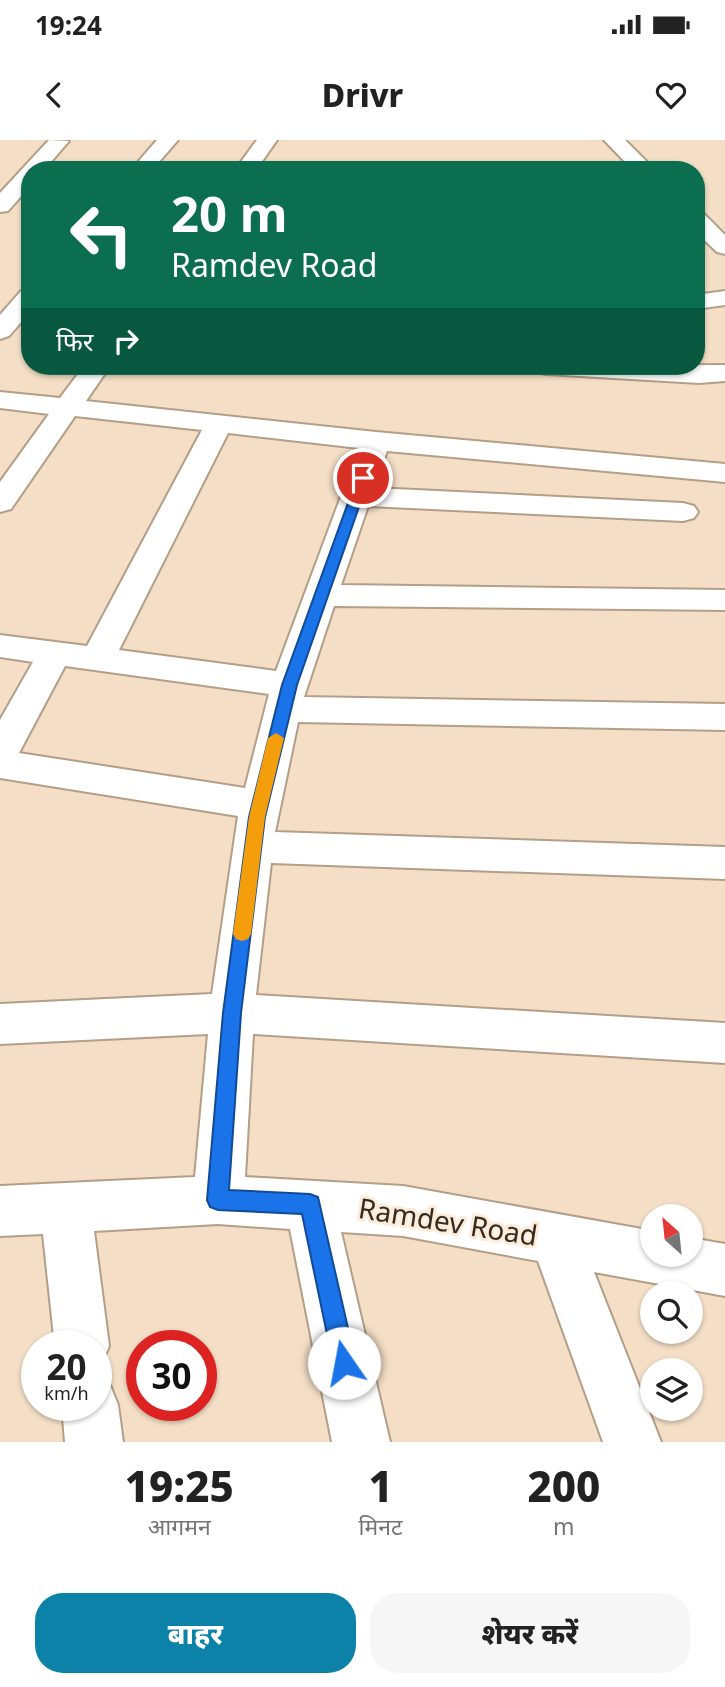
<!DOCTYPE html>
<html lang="hi">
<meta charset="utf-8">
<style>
:root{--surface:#fff;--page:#f6f6f6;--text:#222;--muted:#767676;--accent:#0d82a8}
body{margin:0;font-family:"Noto Sans","Noto Sans Devanagari",sans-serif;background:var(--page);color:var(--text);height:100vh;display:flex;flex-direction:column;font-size:26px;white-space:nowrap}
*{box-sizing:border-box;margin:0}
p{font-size:23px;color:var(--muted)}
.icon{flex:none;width:38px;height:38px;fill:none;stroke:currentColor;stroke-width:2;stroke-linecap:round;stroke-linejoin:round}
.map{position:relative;height:1302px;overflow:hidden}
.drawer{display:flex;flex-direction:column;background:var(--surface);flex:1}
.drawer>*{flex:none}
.hud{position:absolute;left:21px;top:21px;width:684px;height:214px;border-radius:28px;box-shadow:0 2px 5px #0004;background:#0b6e4f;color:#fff;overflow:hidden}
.needle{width:46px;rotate:333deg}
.buttons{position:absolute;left:640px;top:1064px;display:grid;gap:14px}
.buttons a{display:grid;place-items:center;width:63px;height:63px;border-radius:50%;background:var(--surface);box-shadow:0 2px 5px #0004;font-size:35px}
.speed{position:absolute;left:21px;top:1190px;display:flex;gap:14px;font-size:35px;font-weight:700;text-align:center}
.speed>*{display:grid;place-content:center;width:91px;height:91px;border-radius:50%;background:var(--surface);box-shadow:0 2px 5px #0004;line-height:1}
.speed small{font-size:18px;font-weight:400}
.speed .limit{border:10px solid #d22;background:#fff;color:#111}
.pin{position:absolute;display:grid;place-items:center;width:60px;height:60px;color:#fff;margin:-30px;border:4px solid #fff;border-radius:50%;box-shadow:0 2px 7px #0007}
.me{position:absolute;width:77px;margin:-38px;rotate:348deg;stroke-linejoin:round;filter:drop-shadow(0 0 5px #0008)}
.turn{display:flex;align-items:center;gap:24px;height:147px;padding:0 35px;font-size:32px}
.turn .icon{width:91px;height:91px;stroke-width:2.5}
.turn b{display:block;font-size:49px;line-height:60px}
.then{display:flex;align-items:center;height:66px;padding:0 35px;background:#0003;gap:14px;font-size:26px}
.eta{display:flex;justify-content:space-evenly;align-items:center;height:119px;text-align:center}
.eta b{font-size:42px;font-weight:800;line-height:49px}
.action{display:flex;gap:14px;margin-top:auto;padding:14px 35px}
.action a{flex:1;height:80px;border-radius:28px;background:var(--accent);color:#fff;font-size:28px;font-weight:800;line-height:80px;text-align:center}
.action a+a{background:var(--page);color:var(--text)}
.status{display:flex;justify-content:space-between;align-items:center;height:49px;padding:0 35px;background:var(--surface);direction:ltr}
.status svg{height:19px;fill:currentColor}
header{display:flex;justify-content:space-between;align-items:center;height:91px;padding:0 35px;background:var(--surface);font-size:32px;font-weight:800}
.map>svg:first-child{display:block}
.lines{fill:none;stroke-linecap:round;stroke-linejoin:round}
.minor-casing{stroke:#b39e87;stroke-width:4}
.minor{fill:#fff;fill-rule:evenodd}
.route{fill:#1a73e8;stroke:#114b97;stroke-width:2}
.slow{fill:#f59e0b}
.labels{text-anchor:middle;stroke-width:6;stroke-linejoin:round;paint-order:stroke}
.near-street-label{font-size:28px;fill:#342c23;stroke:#feecd9}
</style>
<div class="status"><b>19:24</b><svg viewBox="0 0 49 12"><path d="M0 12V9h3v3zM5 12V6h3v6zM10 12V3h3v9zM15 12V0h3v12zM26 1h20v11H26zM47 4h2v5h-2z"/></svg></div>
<header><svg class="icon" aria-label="back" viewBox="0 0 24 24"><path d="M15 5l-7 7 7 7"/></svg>Drivr<svg class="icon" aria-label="heart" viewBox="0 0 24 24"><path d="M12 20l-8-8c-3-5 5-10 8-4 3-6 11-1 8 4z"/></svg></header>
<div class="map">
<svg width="725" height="1302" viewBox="0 0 725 1302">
<rect width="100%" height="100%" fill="#f4dec6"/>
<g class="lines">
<g class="minor-casing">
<g id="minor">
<polygon points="49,0 69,1 44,30 30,30 30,46 8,71 0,72 0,53"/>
<polygon points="157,0 178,0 152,30 131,30"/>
<polygon points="257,0 277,0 256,30 235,30"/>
<polygon points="604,0 625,0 655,30 633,30"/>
<polygon points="696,73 704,74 725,95 725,114 717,112 696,92"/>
<polygon points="30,149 30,172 9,196 0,199 0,175 21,151"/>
<polygon points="725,151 725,165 696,169 696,155"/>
<polygon points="725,225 725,241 699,243 546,234 537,232 533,226"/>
<path d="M84 226H110L86 261 376 292 725 324V342L387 311 374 348 683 363 694 366 698 372 694 378 683 381 368 366 341 445 725 450V470L334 466 304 557 725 564V590L298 582 275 692 725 707V739L271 723 256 855 725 883V923L253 894 245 1037 403 1046 653 1091V1115H691V1098L725 1104V1156L594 1132 661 1302H603L538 1121 403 1096 341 1092 390 1302H332L290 1089 218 1084 94 1091 109 1206 101 1225 96 1227V1206H55L43 1094 0 1096V1046L195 1037 208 894 0 904V864L212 854 238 676 0 638V580L33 522 0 517V495L87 506 202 290 75 276 11 369 0 372V342L49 274 0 268V252L60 258ZM228 293 359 308 276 531 119 510ZM65 526 269 554 245 648 19 613Z"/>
<polygon points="96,1239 110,1245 118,1265 123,1302 65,1302 62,1265 96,1265"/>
</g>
</g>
<use href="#minor" class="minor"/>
</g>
<polygon class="route" points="363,334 369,338 297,545 265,677 241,873 229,1050 310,1054 318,1057 356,1223 352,1231 344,1234 336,1231 333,1223 302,1074 218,1070 210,1067 207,1060 223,873 249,677 282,545 357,338"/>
<polygon class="slow" points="276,593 284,598 265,677 251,794 248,799 242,801 236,799 233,794 249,677 268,598"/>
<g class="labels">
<g class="near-street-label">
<text transform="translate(448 1082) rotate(9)" y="10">Ramdev Road</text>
</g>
</g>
</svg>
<div class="buttons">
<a><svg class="needle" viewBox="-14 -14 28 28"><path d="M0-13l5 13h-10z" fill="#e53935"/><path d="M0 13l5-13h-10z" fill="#767676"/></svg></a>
<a><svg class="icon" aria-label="search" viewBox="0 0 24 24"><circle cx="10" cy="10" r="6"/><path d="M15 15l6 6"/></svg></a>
<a><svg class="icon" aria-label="layers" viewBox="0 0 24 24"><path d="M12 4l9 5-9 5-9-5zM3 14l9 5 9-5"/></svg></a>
</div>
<div class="speed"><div>20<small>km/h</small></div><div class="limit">30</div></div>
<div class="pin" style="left:363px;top:338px;background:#d93025"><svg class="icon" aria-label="arrive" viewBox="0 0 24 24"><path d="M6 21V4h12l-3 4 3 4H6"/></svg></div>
<svg class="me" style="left:344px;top:1223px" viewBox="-20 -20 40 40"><circle r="19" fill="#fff"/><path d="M0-13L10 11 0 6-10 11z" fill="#1a73e8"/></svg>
<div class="hud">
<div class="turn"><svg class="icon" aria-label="left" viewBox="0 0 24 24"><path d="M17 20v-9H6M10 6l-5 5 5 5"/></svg><div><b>20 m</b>Ramdev Road</div></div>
<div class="then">फिर<svg class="icon" aria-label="right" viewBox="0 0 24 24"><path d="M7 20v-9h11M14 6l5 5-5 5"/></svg></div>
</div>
</div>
<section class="drawer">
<div class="eta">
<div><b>19:25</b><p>आगमन</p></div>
<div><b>1</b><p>मिनट</p></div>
<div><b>200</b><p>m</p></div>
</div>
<div class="action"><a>बाहर</a><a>शेयर करें</a></div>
</section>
